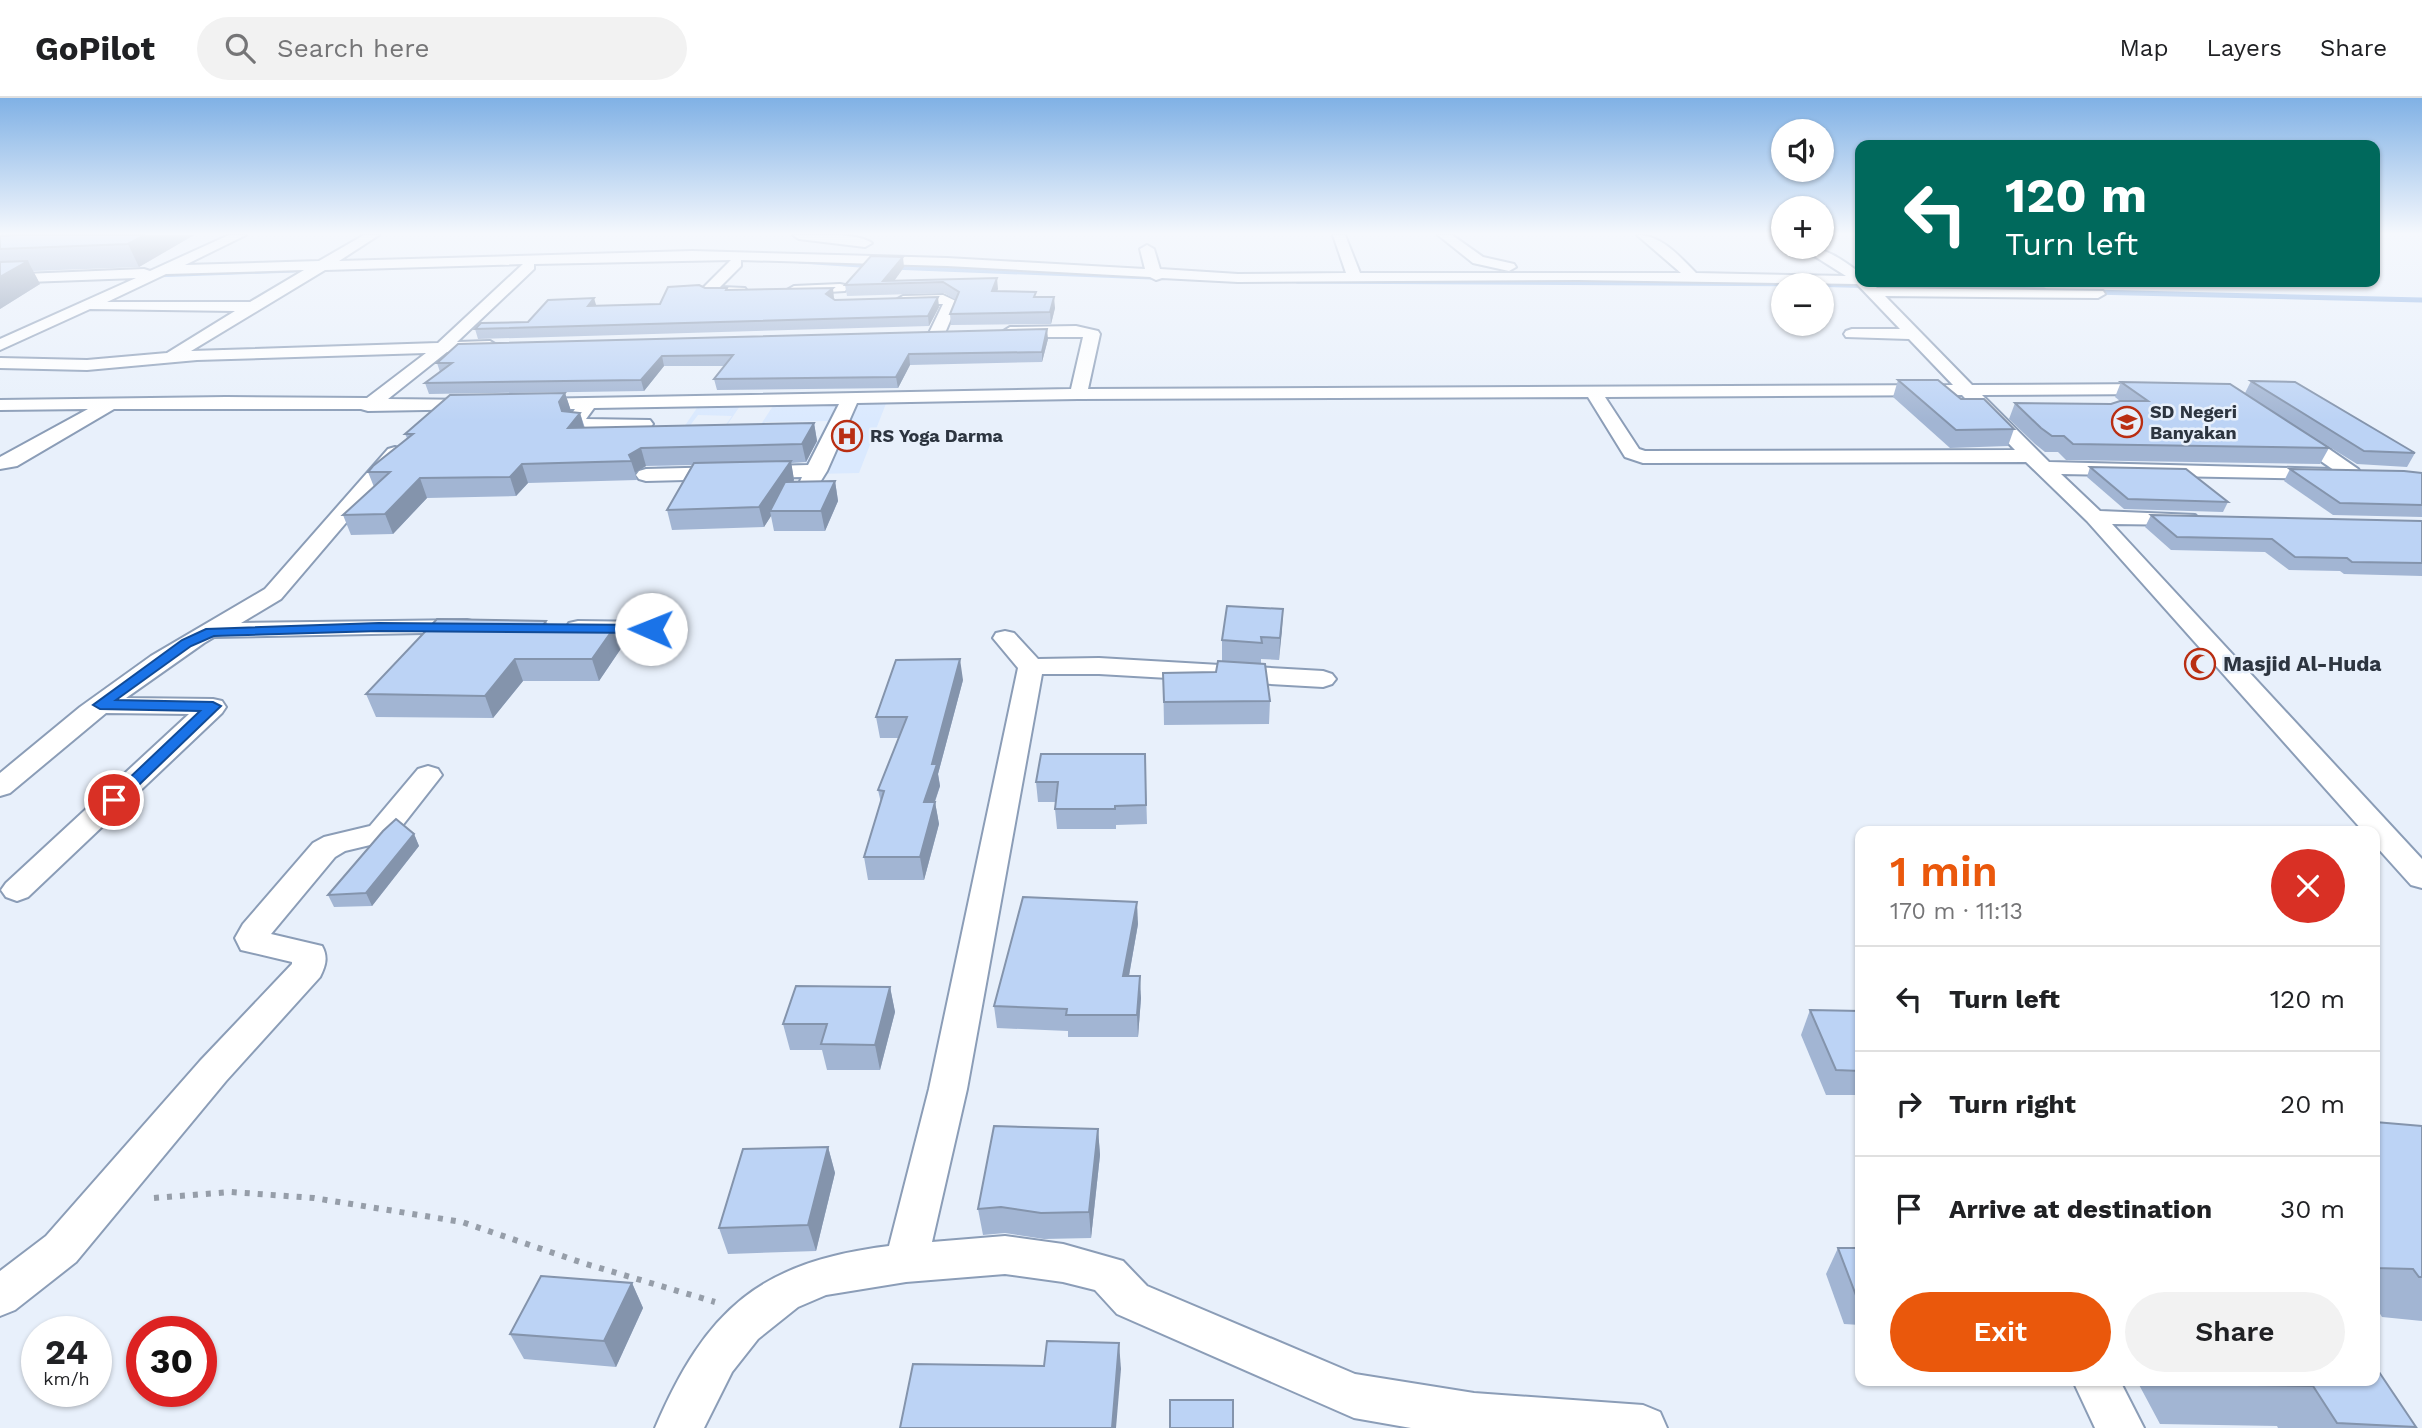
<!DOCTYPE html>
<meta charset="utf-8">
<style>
:root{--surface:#fff;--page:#f2f2f2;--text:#202124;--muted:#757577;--line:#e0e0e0;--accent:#ea580c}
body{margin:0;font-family:"Work Sans",sans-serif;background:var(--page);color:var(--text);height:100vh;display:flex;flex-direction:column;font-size:26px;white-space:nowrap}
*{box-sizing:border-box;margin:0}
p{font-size:23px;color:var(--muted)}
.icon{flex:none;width:38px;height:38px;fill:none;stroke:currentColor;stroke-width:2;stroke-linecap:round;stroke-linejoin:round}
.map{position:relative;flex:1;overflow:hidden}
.details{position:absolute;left:1855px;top:728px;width:525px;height:560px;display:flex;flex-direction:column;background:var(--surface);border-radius:14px;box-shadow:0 2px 5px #0004}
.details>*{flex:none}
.top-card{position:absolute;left:1855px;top:42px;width:525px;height:147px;border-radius:14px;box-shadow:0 2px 5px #0004;background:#00695c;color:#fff;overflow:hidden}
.buttons{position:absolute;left:1771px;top:21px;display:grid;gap:14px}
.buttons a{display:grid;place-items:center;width:63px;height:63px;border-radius:50%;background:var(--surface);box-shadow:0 2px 5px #0004;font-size:35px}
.speed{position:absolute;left:21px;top:1218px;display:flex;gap:14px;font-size:35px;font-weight:700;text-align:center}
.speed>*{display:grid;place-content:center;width:91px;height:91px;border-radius:50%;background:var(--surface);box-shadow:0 2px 5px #0004;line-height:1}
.speed small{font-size:18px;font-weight:400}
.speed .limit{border:10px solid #d22;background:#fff;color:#111}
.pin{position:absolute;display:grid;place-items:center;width:60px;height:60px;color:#fff;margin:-30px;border:4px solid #fff;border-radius:50%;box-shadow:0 2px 7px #0007}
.me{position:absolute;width:77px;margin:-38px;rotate:271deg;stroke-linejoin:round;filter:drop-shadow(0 0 5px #0008)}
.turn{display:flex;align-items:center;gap:24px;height:147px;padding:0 35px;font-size:32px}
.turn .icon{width:91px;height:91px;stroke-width:2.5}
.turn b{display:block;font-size:49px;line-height:60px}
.round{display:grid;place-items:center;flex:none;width:74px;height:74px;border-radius:37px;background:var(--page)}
.headline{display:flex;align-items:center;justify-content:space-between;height:119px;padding:0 35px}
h1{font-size:42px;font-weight:600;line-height:52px;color:var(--accent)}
.primary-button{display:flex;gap:14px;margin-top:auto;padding:14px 35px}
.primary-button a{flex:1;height:80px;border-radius:42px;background:var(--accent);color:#fff;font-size:28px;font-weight:600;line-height:80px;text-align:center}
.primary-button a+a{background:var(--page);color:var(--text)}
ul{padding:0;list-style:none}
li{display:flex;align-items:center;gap:21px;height:105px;padding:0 35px;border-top:2px solid var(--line)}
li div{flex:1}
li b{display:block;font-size:26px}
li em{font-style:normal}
header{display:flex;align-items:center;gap:42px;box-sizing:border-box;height:98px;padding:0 35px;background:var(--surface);border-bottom:2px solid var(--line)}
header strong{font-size:33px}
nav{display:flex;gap:38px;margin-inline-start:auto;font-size:24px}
.search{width:490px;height:63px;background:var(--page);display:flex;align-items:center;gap:18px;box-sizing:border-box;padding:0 24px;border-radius:38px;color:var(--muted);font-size:26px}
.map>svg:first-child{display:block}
.built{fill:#dae9fe;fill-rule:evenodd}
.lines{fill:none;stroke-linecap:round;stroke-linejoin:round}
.stream{stroke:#85ace1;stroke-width:5}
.minor-casing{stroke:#8b9db7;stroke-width:4}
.path{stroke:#969ea9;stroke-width:6;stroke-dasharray:5 8;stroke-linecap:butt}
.minor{fill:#fff;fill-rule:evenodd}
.wall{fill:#a2b5d3}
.shaded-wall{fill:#8494ac}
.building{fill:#bcd3f5;stroke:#8494ac;stroke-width:2}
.route{fill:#1a73e8;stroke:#114b97;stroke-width:2}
.labels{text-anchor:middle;stroke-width:5;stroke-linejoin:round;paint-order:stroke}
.far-poi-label{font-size:18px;font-weight:bold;fill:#2d3540;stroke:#e8f0fb;text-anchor:start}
.poi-label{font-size:21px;font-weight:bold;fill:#2d3540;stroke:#e8f0fb;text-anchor:start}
</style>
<header>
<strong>GoPilot</strong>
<div class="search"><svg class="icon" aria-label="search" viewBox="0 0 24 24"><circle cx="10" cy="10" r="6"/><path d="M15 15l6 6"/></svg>Search here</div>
<nav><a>Map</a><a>Layers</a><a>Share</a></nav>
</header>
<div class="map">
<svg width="2422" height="1330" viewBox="0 0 2422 1330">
<rect width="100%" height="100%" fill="#e8f0fb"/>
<path class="built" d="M887 303 859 375 649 380 699 307ZM740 308H773L758 331 725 330ZM698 317 732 318 706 355 670 354ZM828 323 818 343 753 344 765 324ZM777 349H814L815 350 801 372 761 371ZM677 358 745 372H667Z"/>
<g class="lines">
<g class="stream">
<polyline points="800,163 875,168"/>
<polyline points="891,169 1151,179"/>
<polyline points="153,177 294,172"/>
<polyline points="1297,183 1804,186 2044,192"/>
<polyline points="2091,194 2422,202"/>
</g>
<g class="minor-casing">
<g id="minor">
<path d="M229 137H246L185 167 319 163 364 137H379L339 163 692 153 947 160 1145 171 1140 151 1147 147 1154 151 1160 171 1238 176 1346 175 1333 137H1345L1360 175H1681L1637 137C1662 137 1679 158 1696 175L1846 178 1800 149C1823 148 1842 161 1860 175V184H1871L1877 190 2103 193 2105 196 2098 200 1885 198 1972 287 2156 286 2165 291 2156 296 1982 297 2049 364 2332 371 2335 375 2325 381 2061 376 2100 413 2195 417 2199 421 2195 425 2188 427 2112 426 2422 761V790L2411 787 2375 747V733H2363L2087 423 2026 364 1643 365 1625 359 1588 299 1078 301 857 305 827 373 814 394H800L797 390 802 379 646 383 639 381 636 377 639 373 646 371 808 367 839 306 594 310 586 321 650 322 653 326 650 330 644 331H576L570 330 566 323 575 311H531L522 306 531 301 1071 291 1083 239H1010L1002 234 1010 229 1076 228 1098 233 1100 236 1088 291 1953 287 1909 241 1846 239 1844 236 1846 233 1852 231H1900L1857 186 1578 182 1238 184 1162 180 1156 182 1150 179 947 168 741 162V168L720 189 745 190 747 193 745 196 707 197 700 193 731 162 534 166V171L457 244 490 243 498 248 496 251 447 254 388 301 477 302 486 307 483 311 368 313 361 311H114L17 368 0 371V359L88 311 0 312V302L226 299 367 300 426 255 197 262 87 272 0 270V260L87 262 167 255 235 213 90 211 0 252V241L136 180 0 185V177L144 171 150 173ZM523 166 438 245 191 253 325 172ZM304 172 250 204H107L166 176ZM1962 297 2015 352 1645 353 1639 351 1605 299Z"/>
<path d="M793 137C812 137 857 134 872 145L865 149 799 141Z"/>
<polygon points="1438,137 1452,137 1483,159 1514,166 1516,169 1509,173 1473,165"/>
<polygon points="840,186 845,187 847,190 845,193 794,196 787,192 794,188"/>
<polygon points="943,197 958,204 945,235 937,240 929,235 943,206 903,206 896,202 903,198"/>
<polygon points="2293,329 2300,331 2358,371 2361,375 2358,379 2344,379 2286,339 2284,335"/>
<polygon points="395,349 402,351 405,355 402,359 281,501 241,525 467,522 476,524 479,529 476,534 214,539 204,545 126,600 213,601 222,603 226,609 222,615 28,799 17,803 6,799 1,792 6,785 189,616 106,615 10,695 0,698 0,675 80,609 151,558 265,491 388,351"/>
<polygon points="578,523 651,524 660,526 663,531 660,536 651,538 569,535 566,530 569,525"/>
<path d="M1005 533 1014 535 1038 561 1099 560 1323 573 1332 576 1336 581 1332 586 1323 589 1099 576H1042L967 991 932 1144 1005 1138 1063 1146 1123 1163 1147 1188 1355 1276 1474 1295 1643 1307 1660 1314 1667 1330H1411L1354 1320 1117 1216 1095 1192 1063 1184 1005 1176 906 1184 826 1197 798 1209 758 1241 732 1274 704 1330H655C706 1211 760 1164 889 1148L929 991 1018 570 993 540 996 535Z"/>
<path d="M428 668 438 671 442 677 391 742 345 753 335 759 271 836 322 848C328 859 326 867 320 879L226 983 76 1164 15 1212 0 1218V1173L46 1138 200 963 292 866V864L241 852 235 840 243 826 313 745 324 739 370 728 418 671Z"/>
<polygon points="2073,1283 2120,1283 2144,1330 2095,1330"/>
</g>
</g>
<polyline class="path" points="154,1100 231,1094 314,1100 462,1124 583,1165 715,1204"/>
<use href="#minor" class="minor"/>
</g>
<g class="wall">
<polygon points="0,137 194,137 139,169 33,173 40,186 0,211"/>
<polygon points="904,169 894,183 997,180 997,193 1036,199 1055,210 1051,226 951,227 950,216 956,202 944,195 847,198 845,187"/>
<polygon points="705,190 834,200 833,200 835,202 939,209 929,228 478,241 475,231 528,224 596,208 660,206"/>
<polygon points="1048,241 1042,264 910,267 898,290 717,292 714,281 725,268 664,268 644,293 429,296 425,285 440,274 437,265"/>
<polygon points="1898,282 1961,301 2014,331 2008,348 1950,350 1893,299"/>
<polygon points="2251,283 2415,355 2407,369 2357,366 2271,313 2329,350 2320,366 2066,362 2058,354 2045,354 2035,346 2009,321 2015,305 2111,306 2120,303 2115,299 2121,284 2245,295"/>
<polygon points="565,295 571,313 570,314 580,315 585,330 814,325 817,343 806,364 791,365 794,382 793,384 835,383 838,403 825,433 774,433 771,418 764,429 672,432 667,412 692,367 646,368 635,375 637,382 528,385 516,398 427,400 393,436 351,437 343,417 374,389 368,374 407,340 405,336"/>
<polygon points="2090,369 2228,404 2223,414 2124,411 2087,379"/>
<polygon points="2290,371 2422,375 2422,419 2333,417 2284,383"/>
<polygon points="2151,417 2422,423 2422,478 2344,476 2340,473 2289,472 2265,454 2171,452 2145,429"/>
<polygon points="1283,511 1279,562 1261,561 1261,566 1270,603 1269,626 1164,627 1163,575 1216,574 1222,563 1222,542"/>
<polygon points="546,523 548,527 616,527 622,549 599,583 523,583 493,620 376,619 366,596"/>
<polygon points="963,582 938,676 940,688 935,704 939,726 924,782 868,782 864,759 881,705 878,692 899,640 880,640 876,619"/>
<polygon points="1145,656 1147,726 1116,727 1116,731 1057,731 1055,711 1056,704 1038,704 1036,684"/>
<polygon points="414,736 419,748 372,808 334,809 328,797"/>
<polygon points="1138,826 1129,878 1141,900 1138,939 1068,939 1068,933 997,930 994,908"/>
<polygon points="890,889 895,914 880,972 827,972 822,952 790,952 783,926"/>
<polygon points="1810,912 1860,913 1860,997 1826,997 1801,937"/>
<polygon points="2375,1024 2422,1028 2422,1223 2382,1219 2377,1211 2375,1211"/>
<polygon points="1098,1031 1100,1057 1091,1140 1044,1141 1005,1135 983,1137 978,1111"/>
<polygon points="828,1049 835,1075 816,1153 728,1156 719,1130"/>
<polygon points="1838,1150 1860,1150 1860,1227 1844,1226 1826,1176"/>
<polygon points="632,1185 643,1210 616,1269 524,1261 510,1236"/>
<polygon points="2137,1283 2375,1283 2416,1329 2415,1330 2278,1330 2277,1328 2160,1326"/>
</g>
<g class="shaded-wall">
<polygon points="145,137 194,137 139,169 128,146"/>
<polygon points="903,159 904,169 892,186 883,183"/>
<polygon points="28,163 40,186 0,211 0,179"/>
<polygon points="997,180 998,191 993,204 992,193"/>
<polygon points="833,190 834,200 828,206 826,196"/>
<polygon points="938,199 939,209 929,228 928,218"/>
<polygon points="1054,199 1055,210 1051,226 1050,214"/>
<polygon points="594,200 597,210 588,208"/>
<polygon points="1047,231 1048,241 1042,264 1042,254"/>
<polygon points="909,256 910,267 898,290 896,279"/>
<polygon points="662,258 664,268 644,293 641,282"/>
<polygon points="565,295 571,313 564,321 559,304"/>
<polygon points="580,315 585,333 568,330"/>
<polygon points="814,325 817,343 806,364 802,346"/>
<polygon points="641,350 646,368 635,375 629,357"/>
<polygon points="791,363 794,382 774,413 770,413 771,418 764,429 759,409"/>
<polygon points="522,366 528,385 516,398 510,379"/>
<polygon points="420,380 427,400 393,436 385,416"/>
<polygon points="835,383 838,403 825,433 821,413"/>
<polygon points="1283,511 1282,532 1279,562 1280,540"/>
<polygon points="616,527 622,549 599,583 592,561"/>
<polygon points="515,561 523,583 493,620 485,598"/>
<polygon points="960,561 963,582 938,676 940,688 927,726 924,704 932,666"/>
<polygon points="935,704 939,726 924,782 920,759"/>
<polygon points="414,736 419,748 372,808 366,795"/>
<polygon points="1137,804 1138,826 1125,900 1123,878"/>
<polygon points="1140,878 1141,900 1138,939 1137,917"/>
<polygon points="890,889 895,914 880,972 875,947"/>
<polygon points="1098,1031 1100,1057 1091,1140 1089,1114"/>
<polygon points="828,1049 835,1075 816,1153 808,1127"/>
<polygon points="632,1185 643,1210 616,1269 604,1243"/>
<polygon points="1119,1245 1121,1271 1116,1330 1112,1330"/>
</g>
<g class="building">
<polygon points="19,137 145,137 128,146 0,151 0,138"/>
<polygon points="871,158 903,159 883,183 997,180 992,193 1036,194 1034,199 1054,199 1050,214 950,216 959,194 943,184 845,187"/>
<polygon points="28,163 0,179 0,164"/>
<polygon points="699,187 705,190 727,190 726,192 833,190 826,196 835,202 938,199 928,218 475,231 481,225 528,224 548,202 594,200 588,208 660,206 668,189"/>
<polygon points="1047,231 1042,254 909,256 896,279 714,281 733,257 662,258 641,282 425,285 452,265 437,265 458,246"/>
<polygon points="1898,282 1938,282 1961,301 1984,301 2014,331 1956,332"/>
<polygon points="2251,283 2295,284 2415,355 2364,353"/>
<polygon points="2121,284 2230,286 2329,350 2073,346 2064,338 2052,338 2041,330 2015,305 2111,306 2120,303 2148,303"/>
<polygon points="565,295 559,304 562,313 580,315 568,330 814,325 802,346 641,350 629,357 632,363 522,366 510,379 420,380 385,416 343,417 390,374 368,374 373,368 413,336 405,336 450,297"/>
<polygon points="791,363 759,409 667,412 694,365"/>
<polygon points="2090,369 2186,371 2228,404 2128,401"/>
<polygon points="2290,371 2404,373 2422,375 2422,407 2340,405"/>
<polygon points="835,383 821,413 770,413 785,384"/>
<polygon points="2151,417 2422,423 2422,465 2352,464 2347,460 2295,459 2272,441 2177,439"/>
<polygon points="1227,508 1283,511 1280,540 1261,539 1262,545 1222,542"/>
<polygon points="437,521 546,523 543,527 616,527 592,561 515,561 485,598 366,596"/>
<polygon points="960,561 932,666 937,666 924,704 935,704 920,759 864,759 884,693 878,692 907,619 876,619 896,562"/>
<polygon points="1218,563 1265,566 1270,603 1164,604 1163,575 1216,574"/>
<polygon points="1041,656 1145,656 1146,707 1115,708 1115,711 1055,711 1058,684 1036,684"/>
<polygon points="396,721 414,736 366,795 328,797 383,733"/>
<polygon points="1023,799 1137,804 1123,878 1140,878 1137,917 1066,917 1067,911 994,908"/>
<polygon points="796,888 890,889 875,947 821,946 827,926 783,926"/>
<polygon points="1810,912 1860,913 1860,973 1836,972"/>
<polygon points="2375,1024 2422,1028 2422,1179 2419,1179 2413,1171 2375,1170"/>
<polygon points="994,1028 1098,1031 1089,1114 1041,1115 1001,1109 978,1111"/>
<polygon points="828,1049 808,1127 719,1130 743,1051"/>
<polygon points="1838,1150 1860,1150 1860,1200 1857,1200"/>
<polygon points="541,1178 632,1185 604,1243 510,1236"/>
<polygon points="1047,1243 1119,1245 1112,1330 900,1330 913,1266 1044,1268"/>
<polygon points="2375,1268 2416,1329 2337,1325 2313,1288 2192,1286 2190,1283 2375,1283"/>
<rect x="1170" y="1302" width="63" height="28"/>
</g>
<linearGradient id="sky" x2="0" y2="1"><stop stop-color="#80b1e5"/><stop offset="0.42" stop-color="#f5f8fd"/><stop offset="1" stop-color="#f5f8fd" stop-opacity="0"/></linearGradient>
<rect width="2422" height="323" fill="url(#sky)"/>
<polygon class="route" points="379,525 651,527 658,531 651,535 379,533 214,538 191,548 116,602 213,604 221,608 120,705 114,707 106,702 200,613 100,611 93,607 182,542 206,531"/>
<defs>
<g id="school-ring" transform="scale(1.575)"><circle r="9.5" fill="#e8f0fb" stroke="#b92e12" stroke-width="1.5"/><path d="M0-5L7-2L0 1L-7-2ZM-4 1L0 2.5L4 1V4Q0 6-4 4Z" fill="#b92e12"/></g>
<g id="hospital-ring" transform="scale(1.575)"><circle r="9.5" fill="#e8f0fb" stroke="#b92e12" stroke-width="1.5"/><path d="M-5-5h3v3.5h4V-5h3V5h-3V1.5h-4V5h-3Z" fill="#b92e12"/></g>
<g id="mosque-ring" transform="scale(1.575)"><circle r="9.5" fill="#e8f0fb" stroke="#b92e12" stroke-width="1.5"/><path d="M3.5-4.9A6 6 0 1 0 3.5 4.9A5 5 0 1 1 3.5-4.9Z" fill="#b92e12"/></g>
</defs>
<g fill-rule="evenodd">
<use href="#school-ring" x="2127" y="324"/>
<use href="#hospital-ring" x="847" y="338"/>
<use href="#mosque-ring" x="2200" y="566"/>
</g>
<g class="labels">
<g class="far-poi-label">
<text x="2150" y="320">SD Negeri<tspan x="2150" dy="21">Banyakan</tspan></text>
<text x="870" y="344">RS Yoga Darma</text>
</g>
<g class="poi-label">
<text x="2223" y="573">Masjid Al-Huda</text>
</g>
</g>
</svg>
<div class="buttons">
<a><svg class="icon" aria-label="sound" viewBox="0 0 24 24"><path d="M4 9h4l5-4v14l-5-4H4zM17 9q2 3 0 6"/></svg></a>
<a>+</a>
<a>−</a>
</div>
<div class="speed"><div>24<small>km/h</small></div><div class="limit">30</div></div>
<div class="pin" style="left:114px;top:702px;background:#d93025"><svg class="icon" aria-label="arrive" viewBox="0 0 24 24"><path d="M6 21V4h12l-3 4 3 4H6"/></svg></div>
<svg class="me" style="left:651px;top:531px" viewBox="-20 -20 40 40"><circle r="19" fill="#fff"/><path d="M0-13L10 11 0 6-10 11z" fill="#1a73e8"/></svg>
<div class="top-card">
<div class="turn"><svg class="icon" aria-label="left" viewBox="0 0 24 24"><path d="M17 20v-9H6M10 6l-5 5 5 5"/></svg><div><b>120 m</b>Turn left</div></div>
</div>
<section class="details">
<div class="headline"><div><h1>1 min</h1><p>170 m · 11:13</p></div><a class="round" style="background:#d93025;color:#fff"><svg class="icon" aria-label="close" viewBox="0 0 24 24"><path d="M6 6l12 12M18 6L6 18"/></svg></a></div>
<ul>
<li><svg class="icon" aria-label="left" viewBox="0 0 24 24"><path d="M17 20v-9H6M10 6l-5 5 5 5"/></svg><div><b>Turn left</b></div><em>120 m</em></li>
<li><svg class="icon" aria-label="right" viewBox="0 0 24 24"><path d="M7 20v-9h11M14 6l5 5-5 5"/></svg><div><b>Turn right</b></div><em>20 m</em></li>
<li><svg class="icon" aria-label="arrive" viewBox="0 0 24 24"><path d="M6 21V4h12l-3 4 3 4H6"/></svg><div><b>Arrive at destination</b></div><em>30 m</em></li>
</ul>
<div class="primary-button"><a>Exit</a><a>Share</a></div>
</section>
</div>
